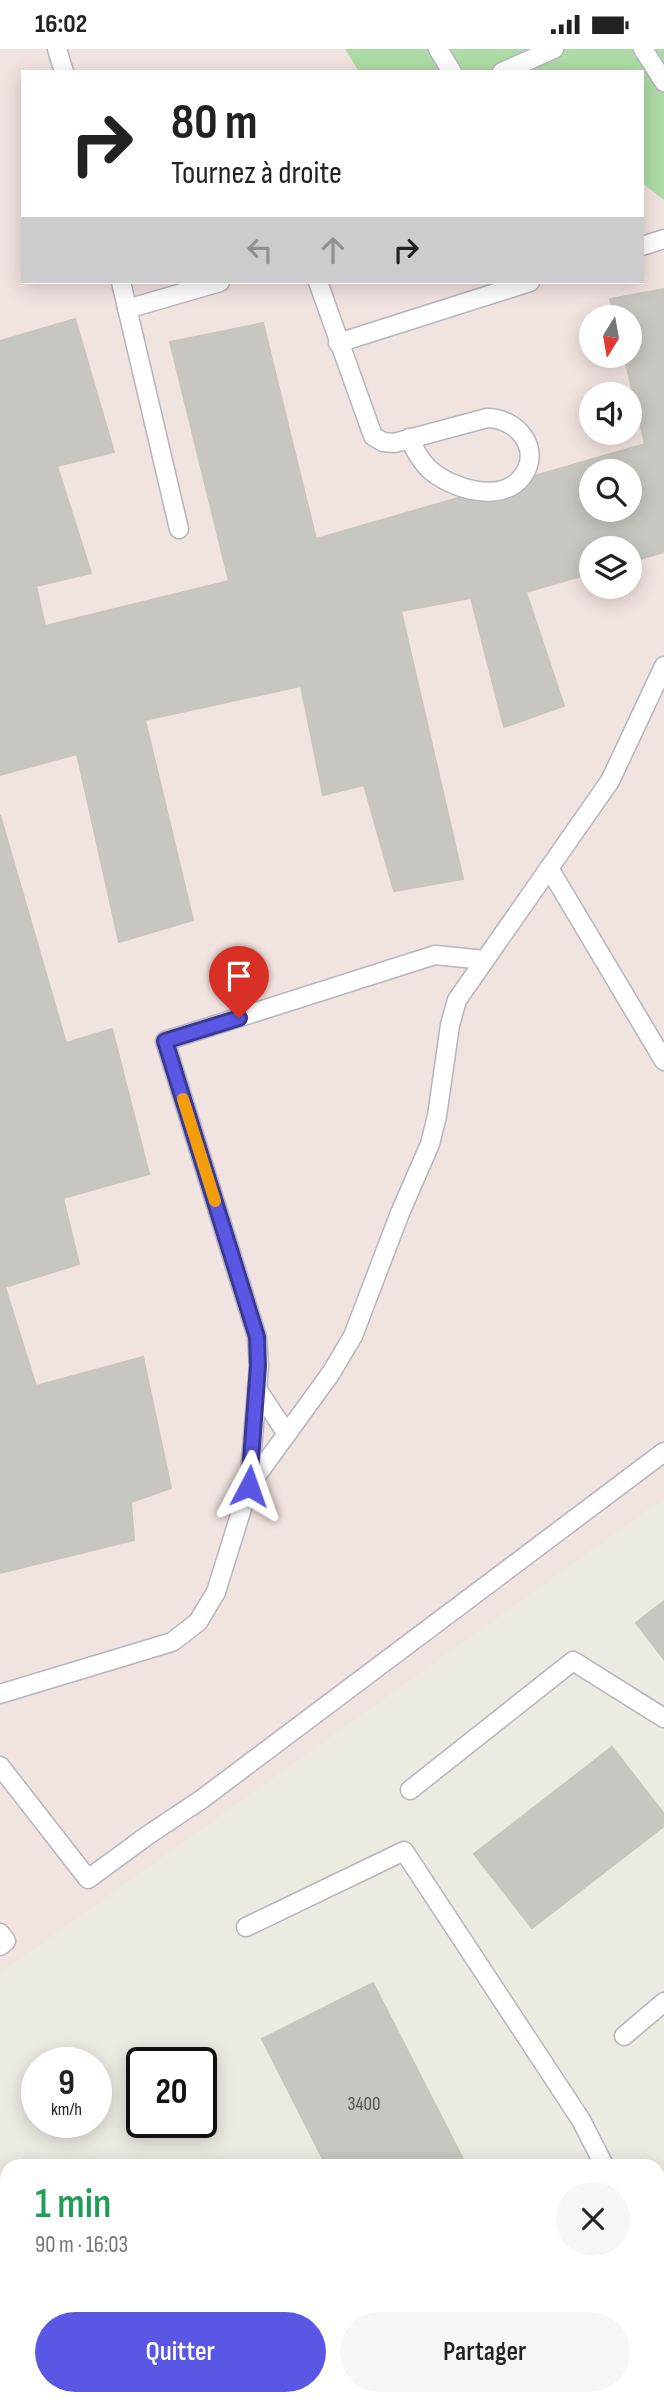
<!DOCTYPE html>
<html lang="fr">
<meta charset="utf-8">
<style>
:root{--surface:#fff;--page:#f6f6f6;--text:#222;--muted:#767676;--accent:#5957e4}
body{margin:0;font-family:"Sofia Sans Condensed",sans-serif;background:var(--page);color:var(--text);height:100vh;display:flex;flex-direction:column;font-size:26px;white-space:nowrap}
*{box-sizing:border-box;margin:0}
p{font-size:23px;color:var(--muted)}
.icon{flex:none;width:38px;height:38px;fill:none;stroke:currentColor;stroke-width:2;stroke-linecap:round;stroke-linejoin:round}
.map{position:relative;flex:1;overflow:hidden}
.details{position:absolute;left:0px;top:2110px;width:665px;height:247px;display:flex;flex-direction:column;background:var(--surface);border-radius:21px 21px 0 0;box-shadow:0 4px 18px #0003}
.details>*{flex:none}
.hud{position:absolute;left:21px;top:21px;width:623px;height:214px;border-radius:0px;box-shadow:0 4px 18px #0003;background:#fff;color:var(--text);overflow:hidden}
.needle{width:46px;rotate:191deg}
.fabs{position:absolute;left:579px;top:256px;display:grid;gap:14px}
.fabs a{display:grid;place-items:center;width:63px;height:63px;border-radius:50%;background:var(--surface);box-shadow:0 4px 18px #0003;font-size:35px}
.speed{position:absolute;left:21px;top:1998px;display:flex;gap:14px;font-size:35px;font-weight:700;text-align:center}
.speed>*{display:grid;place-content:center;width:91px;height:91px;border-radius:50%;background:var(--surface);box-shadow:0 4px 18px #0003;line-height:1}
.speed small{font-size:18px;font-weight:400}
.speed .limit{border:4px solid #111;border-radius:10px;background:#fff;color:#111}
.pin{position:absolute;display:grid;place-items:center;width:60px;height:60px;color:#fff;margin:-72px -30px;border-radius:50% 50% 50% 0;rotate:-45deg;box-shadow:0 0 7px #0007}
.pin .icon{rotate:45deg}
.me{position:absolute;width:77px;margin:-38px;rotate:4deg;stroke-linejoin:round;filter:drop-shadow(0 0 5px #0008)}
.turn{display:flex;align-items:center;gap:24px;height:147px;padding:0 35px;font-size:32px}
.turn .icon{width:91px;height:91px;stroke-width:2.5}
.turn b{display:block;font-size:49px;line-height:60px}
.lanes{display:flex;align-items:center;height:66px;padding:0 35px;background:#0003;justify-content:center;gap:35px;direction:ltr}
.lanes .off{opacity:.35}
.round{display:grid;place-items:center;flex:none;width:74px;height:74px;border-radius:37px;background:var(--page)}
.summary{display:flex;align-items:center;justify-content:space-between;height:119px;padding:0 35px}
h1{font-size:42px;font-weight:600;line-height:52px;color:#1e9e55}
.cta{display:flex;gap:14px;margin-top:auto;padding:14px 35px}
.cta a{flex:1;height:80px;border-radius:42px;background:var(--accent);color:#fff;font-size:28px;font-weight:600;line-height:80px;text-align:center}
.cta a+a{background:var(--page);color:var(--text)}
.status{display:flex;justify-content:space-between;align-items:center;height:49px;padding:0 35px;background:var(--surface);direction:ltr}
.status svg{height:19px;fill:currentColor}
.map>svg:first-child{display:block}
.medical{fill:#f1e3e0;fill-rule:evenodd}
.green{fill:#addba5}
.building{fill:#c8c6c0;stroke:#c8c6bb;stroke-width:2;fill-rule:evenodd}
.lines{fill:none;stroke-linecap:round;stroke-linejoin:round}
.lane-casing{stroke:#b5b4bf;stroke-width:21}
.street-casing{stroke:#b5b4bf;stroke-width:37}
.lane{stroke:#fff;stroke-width:18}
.street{stroke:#fff;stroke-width:33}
.route-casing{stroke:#3a3994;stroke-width:18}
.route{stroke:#5957e4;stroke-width:12}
.slow{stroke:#f59e0b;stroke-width:12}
.labels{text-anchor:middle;stroke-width:5;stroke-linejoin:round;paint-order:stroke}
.number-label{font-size:19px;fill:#545352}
</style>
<div class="status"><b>16:02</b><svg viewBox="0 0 49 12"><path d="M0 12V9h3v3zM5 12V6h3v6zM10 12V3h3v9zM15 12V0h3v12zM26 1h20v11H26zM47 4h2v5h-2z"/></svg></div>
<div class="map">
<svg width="664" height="2357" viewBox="0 0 664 2357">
<rect width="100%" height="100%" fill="#eceae1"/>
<path class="medical" d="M0 0H664V1449L0 1924ZM23 23H642V233H23ZM592 268H630V306H592ZM592 345H630V383H592ZM592 422H630V460H592ZM592 499H630V537H592Z"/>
<polygon class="green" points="345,0 664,0 664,151 642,134 642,23 359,23"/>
<g class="building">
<path d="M664 240V503L630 513V499H592V524L526 543 564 657 504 678 471 549 401 562 463 830 394 842 364 736 323 746 301 637 145 671 193 871 119 893 77 705 0 726V292L75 270 114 403 57 417 91 524 36 537 45 577 229 532 170 293 263 274 316 490 645 395 624 306H630V268H615L610 250ZM592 422H630V460H592Z"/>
<polygon points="0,766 66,994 112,980 149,1125 63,1149 79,1215 5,1238 36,1337 143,1308 171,1439 131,1453 134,1491 0,1524"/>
<polygon points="664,1552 664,1610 636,1574"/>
<polygon points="612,1698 664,1765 664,1777 532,1879 474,1805"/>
<polygon points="373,1934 467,2118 327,2118 262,1990"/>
<polygon points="7,2215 7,2350 80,2350 83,2357 0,2357 0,2219"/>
</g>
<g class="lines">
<g class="lane-casing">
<g id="lane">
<polyline points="57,0 64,23"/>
<polyline points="438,0 452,23"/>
<polyline points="643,0 664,33"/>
<polyline points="502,23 554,0"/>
<polyline points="642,197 664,190"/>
<polyline points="121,233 179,480"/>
<path d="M318 233 373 387 383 393 394 394 487 369C517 369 543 400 522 428 501 455 451 440 429 420 420 411 415 401 409 389"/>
<polyline points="127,260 220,233"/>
<polyline points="338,294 530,233"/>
<polyline points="549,819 664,1012"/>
<polyline points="257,1340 287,1385"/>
<polyline points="249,1436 259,1317 257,1288 165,992 435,906 485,911"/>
<polyline points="0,1645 172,1593 198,1573 216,1543 249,1437 331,1324 353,1287 400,1164 430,1095 437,1067 450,976 457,951 610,732 664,617"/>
<polyline points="0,1717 88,1830 148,1786 202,1750 664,1403"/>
<polyline points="410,1741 573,1612 664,1669"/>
<polyline points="246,1878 404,1802 581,2071 605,2118"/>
<polyline points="0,1884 6,1892 0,1897"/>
<polyline points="624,1987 664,1953"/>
<polyline points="658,2216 664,2227"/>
<polyline points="433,2357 445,2350"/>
</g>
</g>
<g class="street-casing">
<g id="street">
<polyline points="658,2334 664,2329"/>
<polyline points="626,2357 635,2350"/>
</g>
</g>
<use href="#lane" class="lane"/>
<use href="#street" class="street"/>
</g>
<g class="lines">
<g class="route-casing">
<polyline id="route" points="239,969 165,992 257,1288 258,1317 249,1437"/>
</g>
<use href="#route" class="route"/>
<polyline class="slow" points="183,1050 215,1152"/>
</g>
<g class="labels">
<g class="number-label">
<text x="364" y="2061">3400</text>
</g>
</g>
</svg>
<div class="fabs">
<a><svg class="needle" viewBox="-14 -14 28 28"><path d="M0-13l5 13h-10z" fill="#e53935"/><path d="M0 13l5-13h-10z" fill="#767676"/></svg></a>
<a><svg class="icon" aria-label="sound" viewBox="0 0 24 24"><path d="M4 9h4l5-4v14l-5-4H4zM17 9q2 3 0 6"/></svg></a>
<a><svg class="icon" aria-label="search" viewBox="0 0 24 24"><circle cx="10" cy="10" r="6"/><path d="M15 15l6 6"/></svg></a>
<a><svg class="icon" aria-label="layers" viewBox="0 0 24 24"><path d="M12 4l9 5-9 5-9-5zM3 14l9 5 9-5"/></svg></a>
</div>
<div class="speed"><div>9<small>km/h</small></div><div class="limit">20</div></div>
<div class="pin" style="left:239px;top:969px;background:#d93025"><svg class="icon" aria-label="arrive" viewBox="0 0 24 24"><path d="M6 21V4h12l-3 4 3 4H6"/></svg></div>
<svg class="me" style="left:249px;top:1437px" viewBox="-20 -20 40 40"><path d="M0-17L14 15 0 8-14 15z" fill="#5957e4" stroke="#fff" stroke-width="4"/></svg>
<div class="hud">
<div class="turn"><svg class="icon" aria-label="right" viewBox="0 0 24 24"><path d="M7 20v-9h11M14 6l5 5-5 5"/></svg><div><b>80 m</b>Tournez à droite</div></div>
<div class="lanes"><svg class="icon off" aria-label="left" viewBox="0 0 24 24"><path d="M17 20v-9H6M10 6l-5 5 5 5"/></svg><svg class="icon off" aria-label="ahead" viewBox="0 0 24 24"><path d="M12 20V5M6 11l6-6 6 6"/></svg><svg class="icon" aria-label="right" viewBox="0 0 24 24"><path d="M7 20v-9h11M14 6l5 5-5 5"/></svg></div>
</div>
<section class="details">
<div class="summary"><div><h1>1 min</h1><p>90 m · 16:03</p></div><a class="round"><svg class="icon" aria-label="close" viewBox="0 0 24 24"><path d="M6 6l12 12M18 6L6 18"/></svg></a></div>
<div class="cta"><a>Quitter</a><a>Partager</a></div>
</section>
</div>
